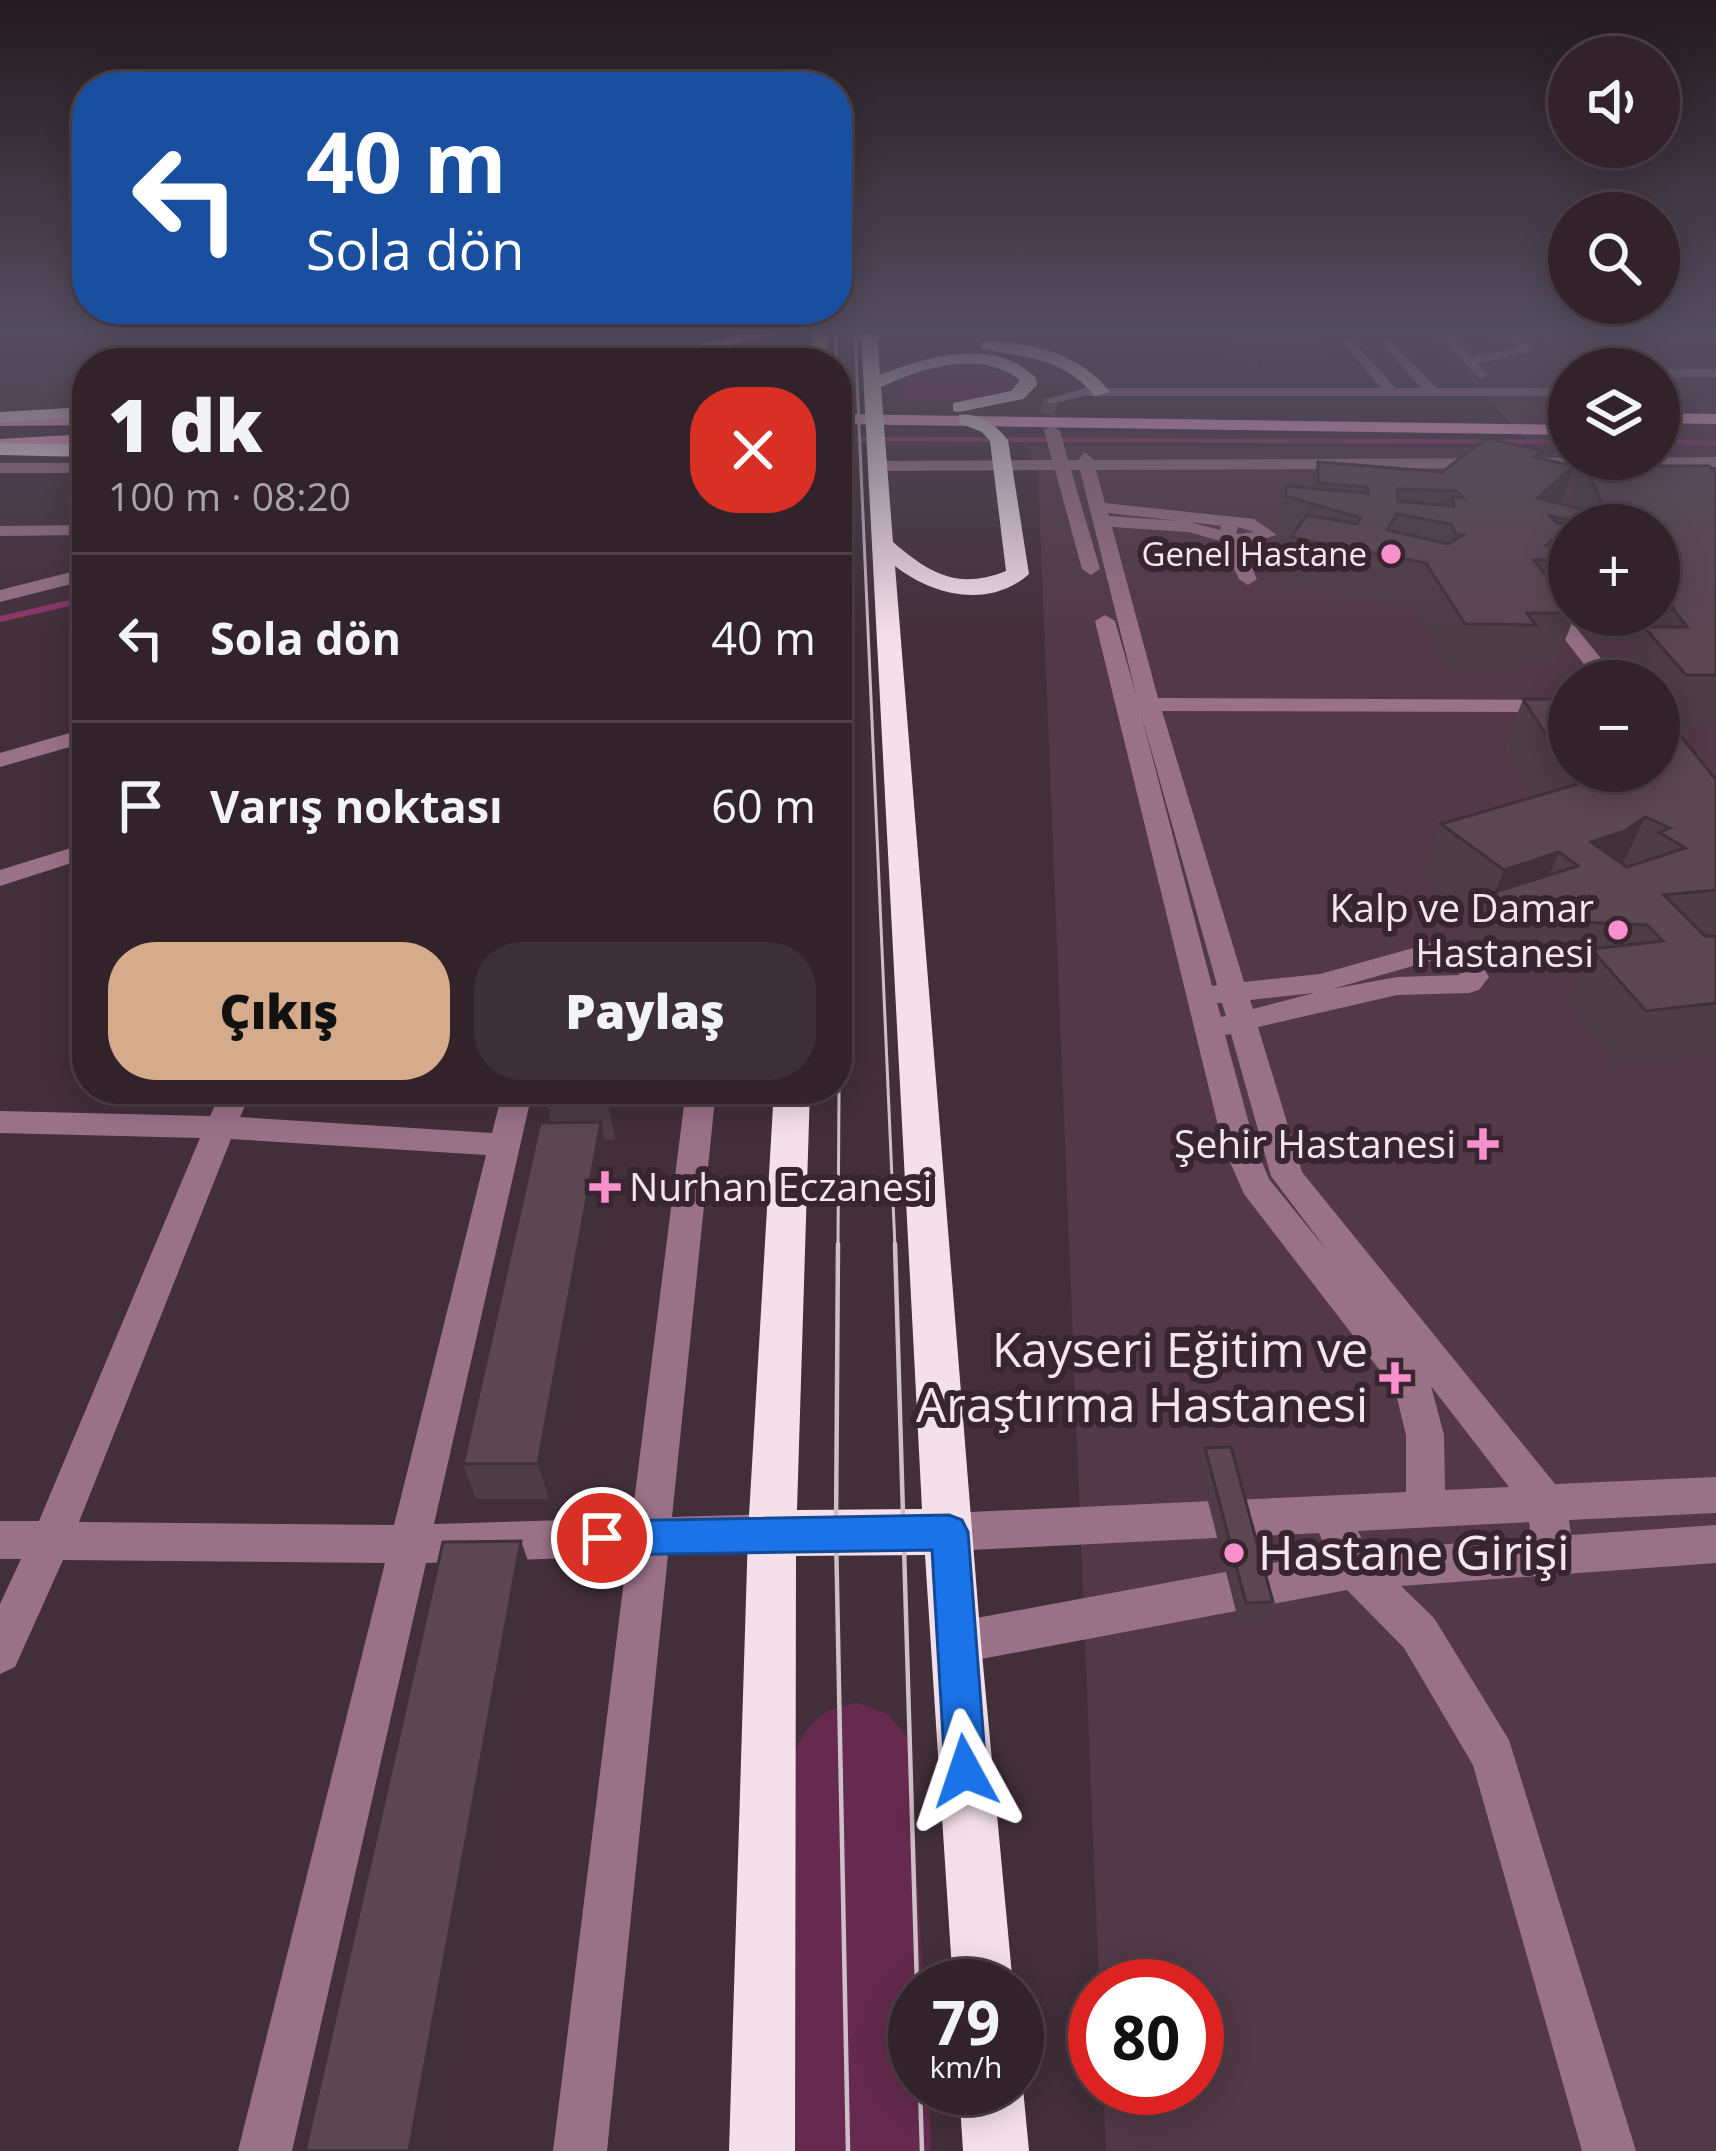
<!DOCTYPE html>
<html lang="tr">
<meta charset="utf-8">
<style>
:root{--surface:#32232b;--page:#3d2f37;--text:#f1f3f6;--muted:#a8a4a9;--line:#4d4047;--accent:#d6ab8b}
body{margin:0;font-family:"Open Sans",sans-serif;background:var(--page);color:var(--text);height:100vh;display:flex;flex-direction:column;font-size:45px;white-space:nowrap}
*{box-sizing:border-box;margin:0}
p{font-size:39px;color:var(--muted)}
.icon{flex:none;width:66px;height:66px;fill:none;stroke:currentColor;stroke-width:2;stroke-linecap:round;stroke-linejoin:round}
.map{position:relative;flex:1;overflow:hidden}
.details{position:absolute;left:72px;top:348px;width:780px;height:756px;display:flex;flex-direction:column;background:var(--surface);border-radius:48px;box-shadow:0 6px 30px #0003,0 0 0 3px var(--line)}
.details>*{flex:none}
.top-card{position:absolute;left:72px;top:72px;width:780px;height:252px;border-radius:48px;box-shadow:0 6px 30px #0003,0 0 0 3px var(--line);background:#1a4fa0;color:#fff;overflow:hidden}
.controls{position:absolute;left:1548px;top:36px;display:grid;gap:24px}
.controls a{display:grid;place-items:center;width:132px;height:132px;border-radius:50%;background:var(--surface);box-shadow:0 6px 30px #0003,0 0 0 3px var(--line);font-size:60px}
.speed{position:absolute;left:888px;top:1959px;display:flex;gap:24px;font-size:60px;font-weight:700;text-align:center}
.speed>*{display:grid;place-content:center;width:156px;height:156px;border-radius:50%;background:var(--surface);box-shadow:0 6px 30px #0003,0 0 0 3px var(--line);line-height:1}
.speed small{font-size:30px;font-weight:400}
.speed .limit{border:18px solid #d22;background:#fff;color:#111}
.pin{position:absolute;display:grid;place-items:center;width:102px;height:102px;color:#fff;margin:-51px;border:6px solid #fff;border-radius:50%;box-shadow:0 3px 12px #0007}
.me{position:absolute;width:132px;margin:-66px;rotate:355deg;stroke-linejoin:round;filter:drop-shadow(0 0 9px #0008)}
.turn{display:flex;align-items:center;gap:42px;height:252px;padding:0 36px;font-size:54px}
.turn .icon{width:156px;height:156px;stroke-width:2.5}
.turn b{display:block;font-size:84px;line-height:102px}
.round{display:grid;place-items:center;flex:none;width:126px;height:126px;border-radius:48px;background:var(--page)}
.overview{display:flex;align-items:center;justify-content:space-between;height:204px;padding:0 36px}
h1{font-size:72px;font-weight:800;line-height:90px}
.cta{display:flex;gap:24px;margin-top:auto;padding:24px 36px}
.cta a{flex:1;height:138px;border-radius:48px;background:var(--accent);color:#111;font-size:48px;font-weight:800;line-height:138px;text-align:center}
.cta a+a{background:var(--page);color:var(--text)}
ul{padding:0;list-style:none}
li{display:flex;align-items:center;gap:36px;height:168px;padding:0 36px;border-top:3px solid var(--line)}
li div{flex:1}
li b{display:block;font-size:45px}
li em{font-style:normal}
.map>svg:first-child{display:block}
.built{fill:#533947;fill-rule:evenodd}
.green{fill:#652a4d}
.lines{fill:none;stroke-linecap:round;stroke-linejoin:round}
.stream-far1{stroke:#8a3669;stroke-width:4.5}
.stream{stroke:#8a3669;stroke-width:6}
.minor-tunnel{stroke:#5d4a54;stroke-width:15;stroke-dasharray:15 8;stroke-linecap:butt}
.minor{fill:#9a7287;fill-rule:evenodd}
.major{fill:#feacd9;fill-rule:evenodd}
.highway{fill:#f4e0ea;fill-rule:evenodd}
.tram-far1{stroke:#cec0c7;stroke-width:3}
.tram{stroke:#cec0c7;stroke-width:4.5}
.wall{fill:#4e3c46}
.shaded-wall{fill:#403139}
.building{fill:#5b4651;stroke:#403139;stroke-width:3;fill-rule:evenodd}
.route{fill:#1a73e8;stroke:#114b97;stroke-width:3}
.poi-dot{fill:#f890cb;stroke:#38252f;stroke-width:4.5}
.labels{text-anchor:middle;stroke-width:12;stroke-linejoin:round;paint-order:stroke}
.far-poi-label{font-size:33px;fill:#f3e6ec;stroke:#38252f;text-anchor:end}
.poi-label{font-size:39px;fill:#f3e6ec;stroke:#38252f;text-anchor:end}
.near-poi-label{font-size:48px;fill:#f3e6ec;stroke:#38252f;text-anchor:end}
</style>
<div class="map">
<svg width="1716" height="2151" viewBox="0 0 1716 2151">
<rect width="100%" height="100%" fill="#422f39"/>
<path class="built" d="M1423 333H1716V2151H1106L1103 2088H1197V1986H1099L1038 475 1026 446 1534 447ZM1569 369H1659V459H1569ZM1569 525H1659V615H1569ZM1569 681H1659V771H1569Z"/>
<g class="green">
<polygon points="939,365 987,366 1013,375 1018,386 1014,391 972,400 903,400 906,378"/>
<path d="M857 1703 888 1714 910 1741 923 1986H915V2088H929L931 2151H794L795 1752C807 1722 825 1707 857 1703Z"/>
</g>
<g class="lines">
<g class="stream-far1">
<polyline points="837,439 1569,442"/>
<polyline points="1659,442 1716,443"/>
</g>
<polyline class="stream" points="0,619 87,599"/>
<polyline class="minor-tunnel" points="1051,400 1047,415 1052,431"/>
<g class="minor">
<polygon points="1435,333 1449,333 1472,357 1518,348 1511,341 1472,333 1520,335 1535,350 1478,364 1488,375 1481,379"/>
<polygon points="1351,339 1396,388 1421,388 1382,343 1389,339 1437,388 1569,388 1569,396 1085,396 1051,404 1044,400 1085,388 1381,388 1344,343"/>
<rect x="1659" y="369" width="57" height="8"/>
<path d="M1052 426 1060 431 1068 460H1078L1085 452 1094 460 1716 457V467L1096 470 1105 503 1254 519 1277 535 1241 545 1257 579 1248 585 1239 579 1221 541 1188 532 1112 527 1158 698 1569 700V712L1162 711 1244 982 1320 974 1442 940 1471 949 1489 977 1479 990 1469 993 1397 995 1258 1027 1302 1172 1555 1484 1716 1477V1513L1569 1520 1571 1535 1716 1525V1563L1401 1586 1434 1618 1509 1740 1636 2151H1582L1473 1765 1404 1648 1347 1590 955 1664 940 1658 934 1643 940 1628 955 1622 1327 1553 1319 1533 949 1551 935 1545 929 1532 935 1519 949 1513 1406 1492V1435L1395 1390 1244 1194 1223 1146 1095 621 1105 615 1115 621 1137 698 1080 470H1071L1100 569 1091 575 1082 569 1055 470 878 471 870 466 878 461 1052 460 1044 431ZM1108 513 1180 521 1109 516ZM1190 522 1221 526 1220 530ZM1238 527 1254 532 1236 534ZM1140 710 1217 985 1212 986ZM1441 958 1451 961 1460 975 1397 977 1332 989ZM1314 993 1253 1009 1250 1000ZM1217 1003H1222L1226 1016 1221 1017ZM1231 1034 1271 1176 1329 1253 1269 1179 1255 1146 1225 1035ZM1431 1386 1509 1487 1445 1490 1444 1435ZM1529 1522 1531 1538 1367 1550 1358 1531Z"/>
<rect x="0" y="463" width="87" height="10"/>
<polygon points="87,525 87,535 0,536 0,526"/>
<polygon points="87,568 87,580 0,602 0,590"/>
<polygon points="1556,620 1570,620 1619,681 1597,681 1553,624"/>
<polygon points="87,728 87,742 0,767 0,753"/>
<polygon points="87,843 87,858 0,886 0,870"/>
<path d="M223 1089H253L240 1117 492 1133 503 1089H533L434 1524 632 1518 686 1089H716L672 1517 772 1514 786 1520 792 1533 786 1546 772 1552 668 1555 607 2151H553L627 1556 426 1563 292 2151H238L385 1563 63 1560 15 1667 0 1674V1604L21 1559H0V1521H39L200 1138 0 1133V1111L210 1116ZM231 1139 486 1155 394 1525 79 1522Z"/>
</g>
<g class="major">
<polygon points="1659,413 1716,414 1716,424 1659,423"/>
<polygon points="837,414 1569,425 1569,435 837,424"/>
<polygon points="87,415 87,425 0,426 0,416"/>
<polygon points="87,434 87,444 0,449 0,439"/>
</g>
<g class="highway">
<polygon points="748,333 781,333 653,363 622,363"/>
<polygon points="813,333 829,333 825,363 809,363"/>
<path d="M861 333H877L880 375C928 356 995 337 1036 378L1037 385 1023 399 959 412 953 411V403L1011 391 1020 380C979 349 923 368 881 387L893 542C930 574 958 590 1006 571L990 441 982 432 959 423V415C979 412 996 425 1008 440L1029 574C990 609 933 596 895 566L981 1643 1013 1986H953L925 1555 796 1556 795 2151H729L748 1533 774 1089H810L797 1510 922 1509Z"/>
<path d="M987 341C1035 343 1079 353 1110 392L1095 396C1063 358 1027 357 981 349V343Z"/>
<polygon points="87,407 87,417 0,422 0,412"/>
<polygon points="0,443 87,445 87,457 0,455"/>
<polygon points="1017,2074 1023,2088 1029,2151 963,2151 959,2088 1017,2088"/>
</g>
<g class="tram-far1">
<polyline points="836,333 836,363"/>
<polyline points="855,333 895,1247"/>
<polyline points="837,558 841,788 838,1247"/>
</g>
<g class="tram">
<polyline points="838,1244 836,1533 848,2151"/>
<polyline points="895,1244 917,1986"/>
<polyline points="920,2088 922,2151"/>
</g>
</g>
<g class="wall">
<polygon points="1226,333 1313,333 1331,345 1326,364 1257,370 1229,355 1231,344 1225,340"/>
<polygon points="1539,333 1716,333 1716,359 1568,360"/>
<polygon points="1539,458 1574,466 1560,504 1570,507 1585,466 1716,473 1716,732 1708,724 1672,724 1716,780 1716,1053 1617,1066 1565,1003 1578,976 1493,972 1464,949 1477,918 1423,876 1441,824 1533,797 1504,749 1523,699 1659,771 1659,681 1628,681 1624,675 1640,638 1624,615 1659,615 1659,525 1569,525 1569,615 1575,615 1557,661 1523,661 1518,673 1449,672 1413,609 1281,582 1289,544 1277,540 1277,530 1286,486 1311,488 1318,462 1442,472"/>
<polygon points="623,1089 615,1140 604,1140 608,1160 549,1499 476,1499 463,1464 551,1123 547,1103"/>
<polygon points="1205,1448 1273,1602 1265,1619 1238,1619 1199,1466"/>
</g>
<g class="shaded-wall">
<polygon points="1331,345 1326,364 1257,370 1261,350"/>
<polygon points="1574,466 1559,509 1537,498"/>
<polygon points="1645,817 1620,870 1591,842"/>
<polygon points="1559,852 1536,905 1492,900 1504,870"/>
<polygon points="610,1089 623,1089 615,1140 608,1102"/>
<polygon points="601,1122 608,1160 549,1499 538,1464"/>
<polygon points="521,1541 533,1575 433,2151 409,2151"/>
</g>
<g class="building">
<polygon points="1246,333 1313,333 1331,345 1261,350 1232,336 1248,334"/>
<polygon points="1575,333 1668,333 1670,334 1576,334"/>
<polygon points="1668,333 1716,333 1716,340 1668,339"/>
<path d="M1487 438 1542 451 1534 457 1574 466 1537 498 1604 515 1593 525H1589L1548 515 1558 523 1572 525H1569V533L1562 532 1547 545H1569V560H1534L1569 605V613H1527L1536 625 1465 624 1426 563 1291 537 1307 515 1357 524 1361 518 1286 496V486L1368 493 1367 487 1318 483V462L1442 472ZM1397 489 1456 491 1463 498 1452 497 1454 506 1398 501ZM1397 514 1451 524 1456 534 1463 535 1448 544 1387 530Z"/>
<polygon points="1585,466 1709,466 1716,473 1716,675 1686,675 1644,627 1687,627 1659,590 1659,525 1612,525"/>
<polygon points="1523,699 1569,699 1569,770"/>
<path d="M1659 716H1665L1716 780V890L1664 895 1705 936H1716V1003L1646 1011 1591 949 1663 941 1647 925 1516 919 1485 895 1578 866 1559 852 1504 870 1441 824 1578 784 1570 771H1659ZM1645 817 1670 828 1659 832 1685 848 1627 867 1591 842 1625 831Z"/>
<polygon points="550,1089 610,1089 608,1102 547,1103"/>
<polygon points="601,1122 538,1464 463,1464 540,1123"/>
<polygon points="1231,1447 1273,1602 1246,1603 1205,1448"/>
<polygon points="521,1541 409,2151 305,2151 443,1542"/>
</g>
<linearGradient id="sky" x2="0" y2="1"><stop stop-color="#241a1f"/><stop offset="0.52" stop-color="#544d5f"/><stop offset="1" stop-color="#544d5f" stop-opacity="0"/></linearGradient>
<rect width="1716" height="635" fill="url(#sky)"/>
<polygon class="route" points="949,1515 962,1520 968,1532 986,1771 980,1786 965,1792 951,1786 945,1771 932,1550 602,1555 589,1550 583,1538 589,1526 602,1521"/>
<g class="poi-dot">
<circle cx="1391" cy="554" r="12"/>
<circle cx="1618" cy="930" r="12"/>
<path d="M1477 1126h12v12h12v12h-12v12h-12v-12h-12v-12h12z"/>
<path d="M599 1169h12v12h12v12h-12v12h-12v-12h-12v-12h12z"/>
<path d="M1389 1360h12v12h12v12h-12v12h-12v-12h-12v-12h12z"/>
<circle cx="1234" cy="1553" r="12"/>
</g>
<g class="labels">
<g class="far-poi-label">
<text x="1367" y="566">Genel Hastane</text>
</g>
<g class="poi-label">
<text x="1594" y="922">Kalp ve Damar<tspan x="1594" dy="45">Hastanesi</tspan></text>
<text x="1456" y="1158">Şehir Hastanesi</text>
<text x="629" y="1201" text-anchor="start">Nurhan Eczanesi</text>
</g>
<g class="near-poi-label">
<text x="1368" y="1367">Kayseri Eğitim ve<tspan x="1368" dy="55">Araştırma Hastanesi</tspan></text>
<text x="1258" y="1570" text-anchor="start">Hastane Girişi</text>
</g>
</g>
</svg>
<div class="controls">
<a><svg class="icon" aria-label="sound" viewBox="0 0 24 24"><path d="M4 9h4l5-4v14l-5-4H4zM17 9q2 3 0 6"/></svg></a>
<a><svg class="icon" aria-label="search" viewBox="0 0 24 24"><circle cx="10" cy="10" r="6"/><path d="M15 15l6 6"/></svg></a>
<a><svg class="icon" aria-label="layers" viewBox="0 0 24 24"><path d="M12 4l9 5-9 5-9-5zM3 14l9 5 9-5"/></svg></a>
<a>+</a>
<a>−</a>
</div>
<div class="speed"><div>79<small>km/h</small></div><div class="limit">80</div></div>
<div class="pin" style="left:602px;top:1538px;background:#d93025"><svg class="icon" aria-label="arrive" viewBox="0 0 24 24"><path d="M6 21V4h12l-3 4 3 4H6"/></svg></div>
<svg class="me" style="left:965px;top:1771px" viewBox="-20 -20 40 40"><path d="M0-17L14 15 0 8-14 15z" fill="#1a73e8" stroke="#fff" stroke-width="4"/></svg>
<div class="top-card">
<div class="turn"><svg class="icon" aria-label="left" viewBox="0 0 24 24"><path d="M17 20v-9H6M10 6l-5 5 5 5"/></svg><div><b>40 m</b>Sola dön</div></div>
</div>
<section class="details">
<div class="overview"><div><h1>1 dk</h1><p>100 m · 08:20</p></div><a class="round" style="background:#d93025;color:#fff"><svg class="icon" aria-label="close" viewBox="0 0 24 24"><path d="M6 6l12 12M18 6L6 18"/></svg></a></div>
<ul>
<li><svg class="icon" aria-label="left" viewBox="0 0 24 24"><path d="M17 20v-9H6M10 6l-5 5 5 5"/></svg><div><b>Sola dön</b></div><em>40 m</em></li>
<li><svg class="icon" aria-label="arrive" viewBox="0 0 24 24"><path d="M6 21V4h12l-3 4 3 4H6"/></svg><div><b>Varış noktası</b></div><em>60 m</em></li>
</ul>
<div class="cta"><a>Çıkış</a><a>Paylaş</a></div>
</section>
</div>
